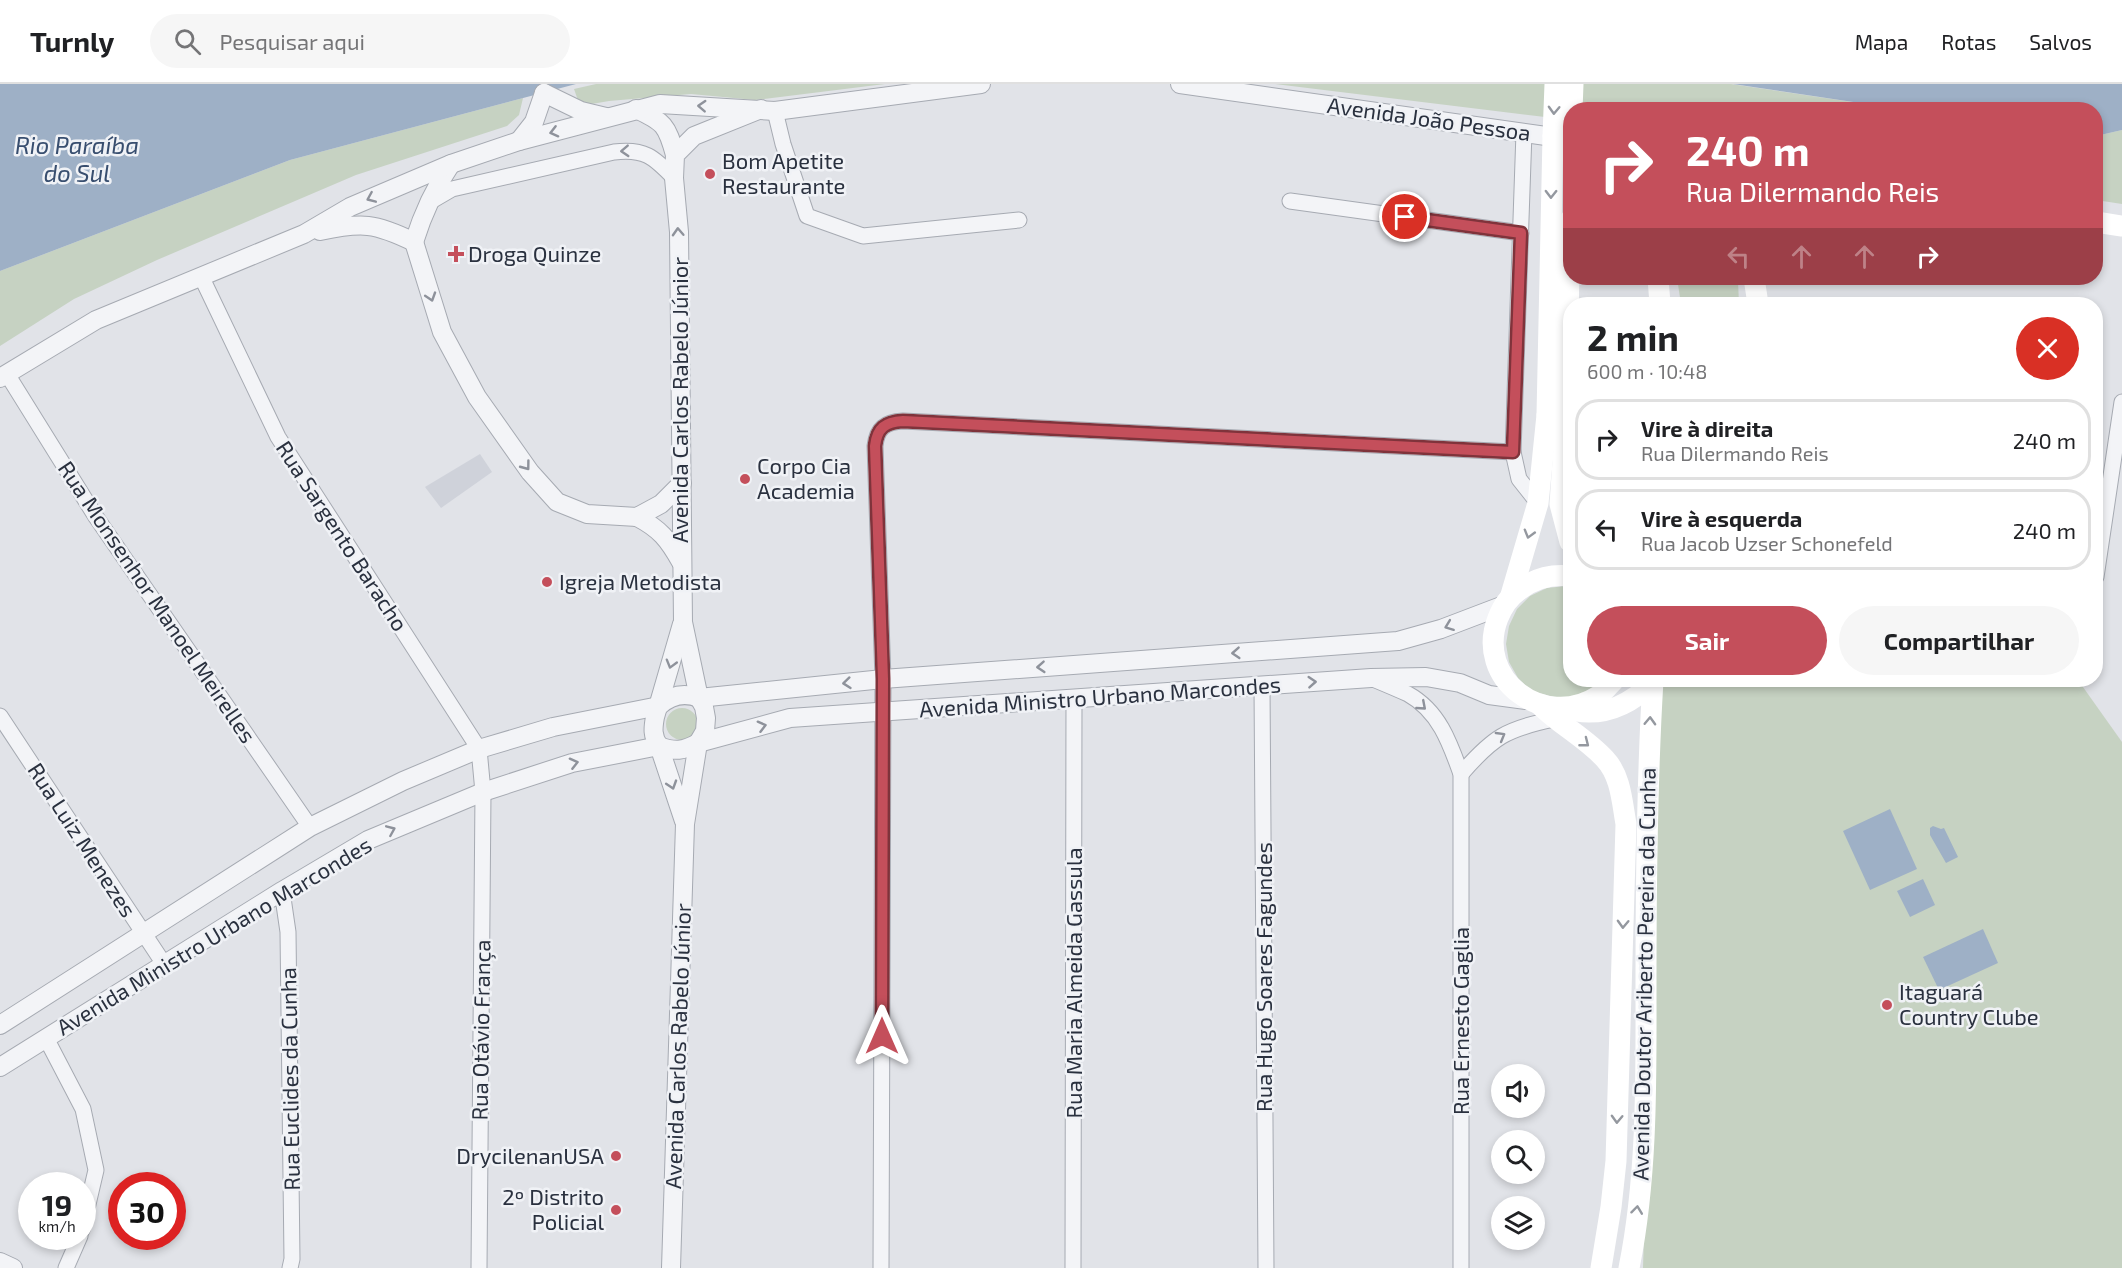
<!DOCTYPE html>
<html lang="pt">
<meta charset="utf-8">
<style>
:root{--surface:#fff;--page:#f6f6f6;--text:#202124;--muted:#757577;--line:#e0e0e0;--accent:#c44f5b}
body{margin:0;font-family:"Exo 2",sans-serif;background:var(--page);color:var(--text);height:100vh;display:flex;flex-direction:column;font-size:22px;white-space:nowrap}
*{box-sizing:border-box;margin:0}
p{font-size:20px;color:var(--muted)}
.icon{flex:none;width:33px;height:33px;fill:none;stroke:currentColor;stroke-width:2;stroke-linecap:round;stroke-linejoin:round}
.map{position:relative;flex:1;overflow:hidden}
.drawer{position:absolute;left:1563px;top:213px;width:540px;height:390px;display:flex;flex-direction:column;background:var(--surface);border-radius:24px;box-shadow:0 3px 9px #0003}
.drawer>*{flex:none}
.hud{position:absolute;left:1563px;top:18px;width:540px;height:183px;border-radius:24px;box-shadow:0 3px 9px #0003;background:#c44f5b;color:#fff;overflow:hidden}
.controls{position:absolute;left:1491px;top:980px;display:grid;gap:12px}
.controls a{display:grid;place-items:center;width:54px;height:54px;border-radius:50%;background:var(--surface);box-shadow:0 3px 9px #0003;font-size:30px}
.speed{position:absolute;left:18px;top:1088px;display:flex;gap:12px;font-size:30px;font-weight:700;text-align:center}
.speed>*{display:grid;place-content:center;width:78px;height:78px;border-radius:50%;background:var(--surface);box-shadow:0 3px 9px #0003;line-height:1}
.speed small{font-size:15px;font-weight:400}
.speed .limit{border:9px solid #d22;background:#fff;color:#111}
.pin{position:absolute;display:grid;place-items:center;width:51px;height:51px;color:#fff;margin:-26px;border:3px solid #fff;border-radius:50%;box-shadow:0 2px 6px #0007}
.me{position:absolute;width:66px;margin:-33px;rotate:0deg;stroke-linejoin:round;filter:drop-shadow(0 0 4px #0008)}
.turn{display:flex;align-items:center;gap:21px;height:126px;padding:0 24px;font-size:27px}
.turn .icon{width:78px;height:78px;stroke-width:2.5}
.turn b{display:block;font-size:42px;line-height:51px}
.lanes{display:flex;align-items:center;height:57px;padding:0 24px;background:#0003;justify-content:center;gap:30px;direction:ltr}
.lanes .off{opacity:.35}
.round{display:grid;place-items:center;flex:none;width:63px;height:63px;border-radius:32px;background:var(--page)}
.head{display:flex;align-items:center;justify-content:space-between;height:102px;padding:0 24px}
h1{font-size:36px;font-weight:700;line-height:45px}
.cta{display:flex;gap:12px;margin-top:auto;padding:12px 24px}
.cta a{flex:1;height:69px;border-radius:36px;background:var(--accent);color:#fff;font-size:24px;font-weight:700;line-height:69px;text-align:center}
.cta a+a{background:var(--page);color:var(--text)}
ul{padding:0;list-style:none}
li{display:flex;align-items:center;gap:18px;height:81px;margin:0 12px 9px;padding:0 12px;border:3px solid var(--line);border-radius:24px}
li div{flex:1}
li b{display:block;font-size:22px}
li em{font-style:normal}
header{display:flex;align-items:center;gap:36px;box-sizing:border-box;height:84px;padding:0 30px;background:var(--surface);border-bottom:2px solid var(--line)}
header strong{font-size:28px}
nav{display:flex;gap:33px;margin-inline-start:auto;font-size:21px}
.search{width:420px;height:54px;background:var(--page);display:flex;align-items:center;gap:15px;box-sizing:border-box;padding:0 21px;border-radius:33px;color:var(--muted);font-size:22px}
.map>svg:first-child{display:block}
.built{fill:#cfd2da}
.green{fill:#c6d2c2}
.water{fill:#9eb0c6}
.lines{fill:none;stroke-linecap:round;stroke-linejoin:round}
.minor-casing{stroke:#a6aab2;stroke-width:17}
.tertiary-casing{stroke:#a6aab2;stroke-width:20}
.minor{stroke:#f3f4f7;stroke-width:15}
.tertiary{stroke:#f3f4f7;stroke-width:18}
.secondary{stroke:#fff;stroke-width:21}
.secondary-bridge{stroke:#fff;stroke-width:21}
.oneway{stroke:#8e929b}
.oneway2{stroke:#94989f}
.route-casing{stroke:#7f333b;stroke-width:15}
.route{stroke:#c44f5b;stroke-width:10}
.poi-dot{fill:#c44f5b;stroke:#f0f2f6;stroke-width:2}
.labels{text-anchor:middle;stroke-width:5;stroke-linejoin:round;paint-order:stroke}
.street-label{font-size:22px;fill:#2a313f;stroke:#f0f2f6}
.poi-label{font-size:22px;fill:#2a313f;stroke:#f0f2f6;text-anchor:start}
.water-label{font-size:24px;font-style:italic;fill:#384e6f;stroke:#f0f2f6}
</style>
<header>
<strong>Turnly</strong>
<div class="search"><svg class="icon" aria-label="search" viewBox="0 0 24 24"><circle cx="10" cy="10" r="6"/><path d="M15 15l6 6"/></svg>Pesquisar aqui</div>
<nav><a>Mapa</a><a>Rotas</a><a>Salvos</a></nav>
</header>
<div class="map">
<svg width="2122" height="1184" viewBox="0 0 2122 1184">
<rect width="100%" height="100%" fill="#e1e3e8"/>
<polygon class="built" points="480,370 492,388 441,424 425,403"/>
<g class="green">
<polygon points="596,0 885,0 755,16 691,10 609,17 580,22 574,5"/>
<polygon points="1275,0 1731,0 1900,25 1570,26 1570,36"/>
<polygon points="523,14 519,31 507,42 356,91 157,176 74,215 0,262 0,187 290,76"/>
<polygon points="2122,46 2122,120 2096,116 2096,52"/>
<polygon points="1677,194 1738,197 1739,220 1681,220"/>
<polygon points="1566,502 1570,503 1570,596 1607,596 1601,602 1566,616 1531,607 1518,594 1509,578 1506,560 1509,542 1517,525 1530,512 1547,504"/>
<polygon points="1661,596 2078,596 2122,658 2122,1184 1643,1184"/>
<circle cx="682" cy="640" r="16"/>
</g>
<g class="water">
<polygon points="0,0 576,0 290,76 0,187"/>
<polygon points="1733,0 2122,0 2122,46 2096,52 2096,26 1900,25"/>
<polygon points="1890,725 1917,785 1870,806 1843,747"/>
<polygon points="1933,742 1941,745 1944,744 1958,773 1946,779 1930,751 1930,744"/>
<polygon points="1923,795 1935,821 1910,833 1897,807"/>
<polygon points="1983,845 1998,879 1939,906 1923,873"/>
</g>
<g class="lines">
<g class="minor-casing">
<g id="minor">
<polyline points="775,27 783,60 807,132 863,152 1019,136"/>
<polyline points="1524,48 1513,368 1519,395 1538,419"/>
<polyline points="1290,117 1521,149"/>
<path d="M428 119 452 105 614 68C644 64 654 73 674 94"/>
<polyline points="201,192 278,353 479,665 483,708 479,1184"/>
<polyline points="7,290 96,433 310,743"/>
<polyline points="2096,493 2122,318"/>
<path d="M1373 595C1385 600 1397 605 1408 610 1439 627 1450 659 1461 690V1184"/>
<polyline points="1262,602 1266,1184"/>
<polyline points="0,632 164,880"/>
<path d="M1461 690C1493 653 1506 645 1554 635"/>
<polyline points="282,807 288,848 292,1175 290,1184"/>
<polyline points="46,954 83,1025 96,1086 82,1146"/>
<polyline points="66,1184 80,1152"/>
<path d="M881 1184 883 595 875 362C877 344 885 338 903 337L1513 368"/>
<polyline points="1073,1184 1074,615"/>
</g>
</g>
<g class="tertiary-casing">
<g id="tertiary">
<polyline points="1180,0 1553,53 1570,53"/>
<polyline points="544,9 581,27 606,33"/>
<path d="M636 25C664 38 667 41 675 71"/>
<polyline points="519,57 534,38 544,9"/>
<path d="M320 147C362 138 375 139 414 158"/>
<polyline points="414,158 442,248 477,313 530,388 557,418 587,430 637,433 661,420 682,399"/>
<path d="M414 158C423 129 434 105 451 80"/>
<polyline points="0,294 96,236 304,150 350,123 451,80 519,57 660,20 775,27 981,0"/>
<path d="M637 433C660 445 668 455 681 478"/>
<path d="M682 540 655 633C653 644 652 652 659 662L684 737"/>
<path d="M0 941 310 743 403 697 479 665 553 643 659 622C671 611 684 608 699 614L883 595 1398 557 1441 545 1504 521"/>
<path d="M0 983 282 807 368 756 483 708 572 679 659 662C675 668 683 667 698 659L790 634 1371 594 1426 593 1460 599 1489 611 1526 616"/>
<polyline points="0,1178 13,1184"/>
<polyline points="671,1184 685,740 698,659 705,647 706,634 704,623 699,614 683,538 679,148 674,94 675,71 694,52 761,25"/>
</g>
</g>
<use href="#minor" class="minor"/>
<use href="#tertiary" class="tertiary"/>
<g class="secondary">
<polyline points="1572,26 1573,0"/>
<polyline points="1553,52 1555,0"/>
<polyline points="1570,136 1566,335 1560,420 1570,458"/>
<polyline points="2096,138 2122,142"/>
<polyline points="1658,194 1660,220"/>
<polyline points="1754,194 1758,220"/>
<path d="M1570 492C1551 490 1535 494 1519 506 1508 514 1503 522 1498 534 1474 595 1544 647 1598 612 1604 608 1609 601 1614 596"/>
<polyline points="1511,511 1538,419 1547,331"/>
<path d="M1540 621C1560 641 1586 654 1605 675 1621 692 1622 718 1626 740L1616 1077 1611 1123 1601 1184"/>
<path d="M1576 627C1607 632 1631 620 1653 598"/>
<path d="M1629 1184C1648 1090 1646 990 1646 895 1646 795 1647 695 1653 596"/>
</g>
<polyline class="secondary-bridge" points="1547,331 1553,52"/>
</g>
<defs><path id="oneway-chevron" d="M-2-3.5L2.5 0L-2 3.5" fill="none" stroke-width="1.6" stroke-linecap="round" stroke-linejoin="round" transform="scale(1.5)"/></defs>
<g class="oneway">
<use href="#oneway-chevron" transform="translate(702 22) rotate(-177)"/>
<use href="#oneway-chevron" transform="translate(554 48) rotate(166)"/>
<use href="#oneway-chevron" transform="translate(625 67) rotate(177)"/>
<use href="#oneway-chevron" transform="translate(371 114) rotate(157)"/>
<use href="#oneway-chevron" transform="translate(678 148) rotate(-93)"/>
<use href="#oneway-chevron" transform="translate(431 213) rotate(72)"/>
<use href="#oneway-chevron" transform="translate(526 382) rotate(53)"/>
<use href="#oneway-chevron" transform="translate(1449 542) rotate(159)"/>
<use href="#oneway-chevron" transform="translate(1236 569) rotate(176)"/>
<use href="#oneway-chevron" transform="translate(671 580) rotate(106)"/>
<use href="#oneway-chevron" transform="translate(1041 583) rotate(176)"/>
<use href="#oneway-chevron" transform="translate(1312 598) rotate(-4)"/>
<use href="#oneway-chevron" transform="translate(847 599) rotate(174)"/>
<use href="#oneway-chevron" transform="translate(1422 622) rotate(41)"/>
<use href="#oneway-chevron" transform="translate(762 642) rotate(-15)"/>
<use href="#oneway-chevron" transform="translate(1501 652) rotate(-30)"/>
<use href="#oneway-chevron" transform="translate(574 679) rotate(-14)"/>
<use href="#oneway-chevron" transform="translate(672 701) rotate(72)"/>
<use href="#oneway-chevron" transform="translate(391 746) rotate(-23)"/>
</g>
<g class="oneway2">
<use href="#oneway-chevron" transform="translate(1554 26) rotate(92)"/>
<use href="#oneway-chevron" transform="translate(1551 110) rotate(91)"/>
<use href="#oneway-chevron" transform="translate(1529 450) rotate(106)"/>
<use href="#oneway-chevron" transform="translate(1650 637) rotate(-88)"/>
<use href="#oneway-chevron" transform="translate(1585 659) rotate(38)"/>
<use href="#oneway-chevron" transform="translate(1623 840) rotate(92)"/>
<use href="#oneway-chevron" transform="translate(1617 1035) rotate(92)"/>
<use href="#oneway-chevron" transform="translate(1637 1126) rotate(-83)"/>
</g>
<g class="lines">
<g class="route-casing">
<path id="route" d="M882 952 883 595 875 362C877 344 885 338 903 337L1513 368 1521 149 1405 133"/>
</g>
<use href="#route" class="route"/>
</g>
<g class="poi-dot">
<circle cx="710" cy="90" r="6"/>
<path d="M453 161h6v6h6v6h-6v6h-6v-6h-6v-6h6z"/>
<circle cx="745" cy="395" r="6"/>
<circle cx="547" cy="498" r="6"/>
<circle cx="1887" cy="921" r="6"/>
<circle cx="616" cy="1072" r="6"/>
<circle cx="616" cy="1126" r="6"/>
</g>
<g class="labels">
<g class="street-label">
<text transform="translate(1429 35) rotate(8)" y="8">Avenida João Pessoa</text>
<text transform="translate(680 316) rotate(-90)" y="8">Avenida Carlos Rabelo Júnior</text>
<text transform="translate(342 452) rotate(57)" y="8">Rua Sargento Baracho</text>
<text transform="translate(157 518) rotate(56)" y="8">Rua Monsenhor Manoel Meirelles</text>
<text transform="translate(1100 613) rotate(-4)" y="8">Avenida Ministro Urbano Marcondes</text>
<text transform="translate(82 756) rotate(57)" y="8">Rua Luiz Menezes</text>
<text transform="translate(214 852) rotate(-31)" y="8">Avenida Ministro Urbano Marcondes</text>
<text transform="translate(1644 890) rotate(-89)" y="8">Avenida Doutor Ariberto Pereira da Cunha</text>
<text transform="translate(1264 893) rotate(-90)" y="8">Rua Hugo Soares Fagundes</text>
<text transform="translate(1074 899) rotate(-90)" y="8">Rua Maria Almeida Gassula</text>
<text transform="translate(1461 937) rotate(-90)" y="8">Rua Ernesto Gaglia</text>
<text transform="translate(481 946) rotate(-89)" y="8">Rua Otávio França</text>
<text transform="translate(678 962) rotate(-88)" y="8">Avenida Carlos Rabelo Júnior</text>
<text transform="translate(290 995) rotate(-91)" y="8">Rua Euclides da Cunha</text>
</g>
<g class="poi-label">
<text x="722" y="85">Bom Apetite<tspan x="722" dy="25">Restaurante</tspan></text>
<text x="468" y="178">Droga Quinze</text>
<text x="757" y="390">Corpo Cia<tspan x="757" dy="25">Academia</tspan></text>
<text x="559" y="506">Igreja Metodista</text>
<text x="1899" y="916">Itaguará<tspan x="1899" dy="25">Country Clube</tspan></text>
<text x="604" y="1080" text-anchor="end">DrycilenanUSA</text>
<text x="604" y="1121" text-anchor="end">2º Distrito<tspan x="604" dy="25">Policial</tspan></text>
</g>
<g class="water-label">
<text x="77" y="70">Rio Paraíba<tspan x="77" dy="28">do Sul</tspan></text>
</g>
</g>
</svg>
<div class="controls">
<a><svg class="icon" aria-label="sound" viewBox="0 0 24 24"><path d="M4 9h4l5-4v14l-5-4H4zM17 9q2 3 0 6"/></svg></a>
<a><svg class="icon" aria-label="search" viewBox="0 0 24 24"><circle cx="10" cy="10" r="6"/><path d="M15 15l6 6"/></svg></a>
<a><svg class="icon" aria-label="layers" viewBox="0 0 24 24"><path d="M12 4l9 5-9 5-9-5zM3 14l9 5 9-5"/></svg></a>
</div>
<div class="speed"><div>19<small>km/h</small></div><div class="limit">30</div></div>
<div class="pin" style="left:1405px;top:133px;background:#d93025"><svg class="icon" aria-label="arrive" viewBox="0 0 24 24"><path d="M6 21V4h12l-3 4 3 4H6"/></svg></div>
<svg class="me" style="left:882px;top:952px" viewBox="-20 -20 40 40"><path d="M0-17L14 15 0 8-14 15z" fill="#c44f5b" stroke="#fff" stroke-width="4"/></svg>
<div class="hud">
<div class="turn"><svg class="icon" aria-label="right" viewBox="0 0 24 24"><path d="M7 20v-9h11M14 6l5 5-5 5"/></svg><div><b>240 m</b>Rua Dilermando Reis</div></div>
<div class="lanes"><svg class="icon off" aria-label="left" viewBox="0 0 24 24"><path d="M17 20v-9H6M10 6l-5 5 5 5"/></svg><svg class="icon off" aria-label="ahead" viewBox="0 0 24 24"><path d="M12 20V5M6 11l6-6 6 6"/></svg><svg class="icon off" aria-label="ahead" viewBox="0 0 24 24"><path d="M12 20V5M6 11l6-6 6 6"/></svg><svg class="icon" aria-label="right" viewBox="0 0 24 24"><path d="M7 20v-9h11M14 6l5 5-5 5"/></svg></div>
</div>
<section class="drawer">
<div class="head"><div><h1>2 min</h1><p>600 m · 10:48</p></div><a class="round" style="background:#d93025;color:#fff"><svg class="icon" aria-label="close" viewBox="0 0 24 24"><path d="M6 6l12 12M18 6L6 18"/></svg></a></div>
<ul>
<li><svg class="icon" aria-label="right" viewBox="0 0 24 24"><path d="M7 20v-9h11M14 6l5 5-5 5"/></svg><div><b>Vire à direita</b><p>Rua Dilermando Reis</p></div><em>240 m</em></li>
<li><svg class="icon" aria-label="left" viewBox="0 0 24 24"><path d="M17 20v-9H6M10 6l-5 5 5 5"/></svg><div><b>Vire à esquerda</b><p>Rua Jacob Uzser Schonefeld</p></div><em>240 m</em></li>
</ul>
<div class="cta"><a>Sair</a><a>Compartilhar</a></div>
</section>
</div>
